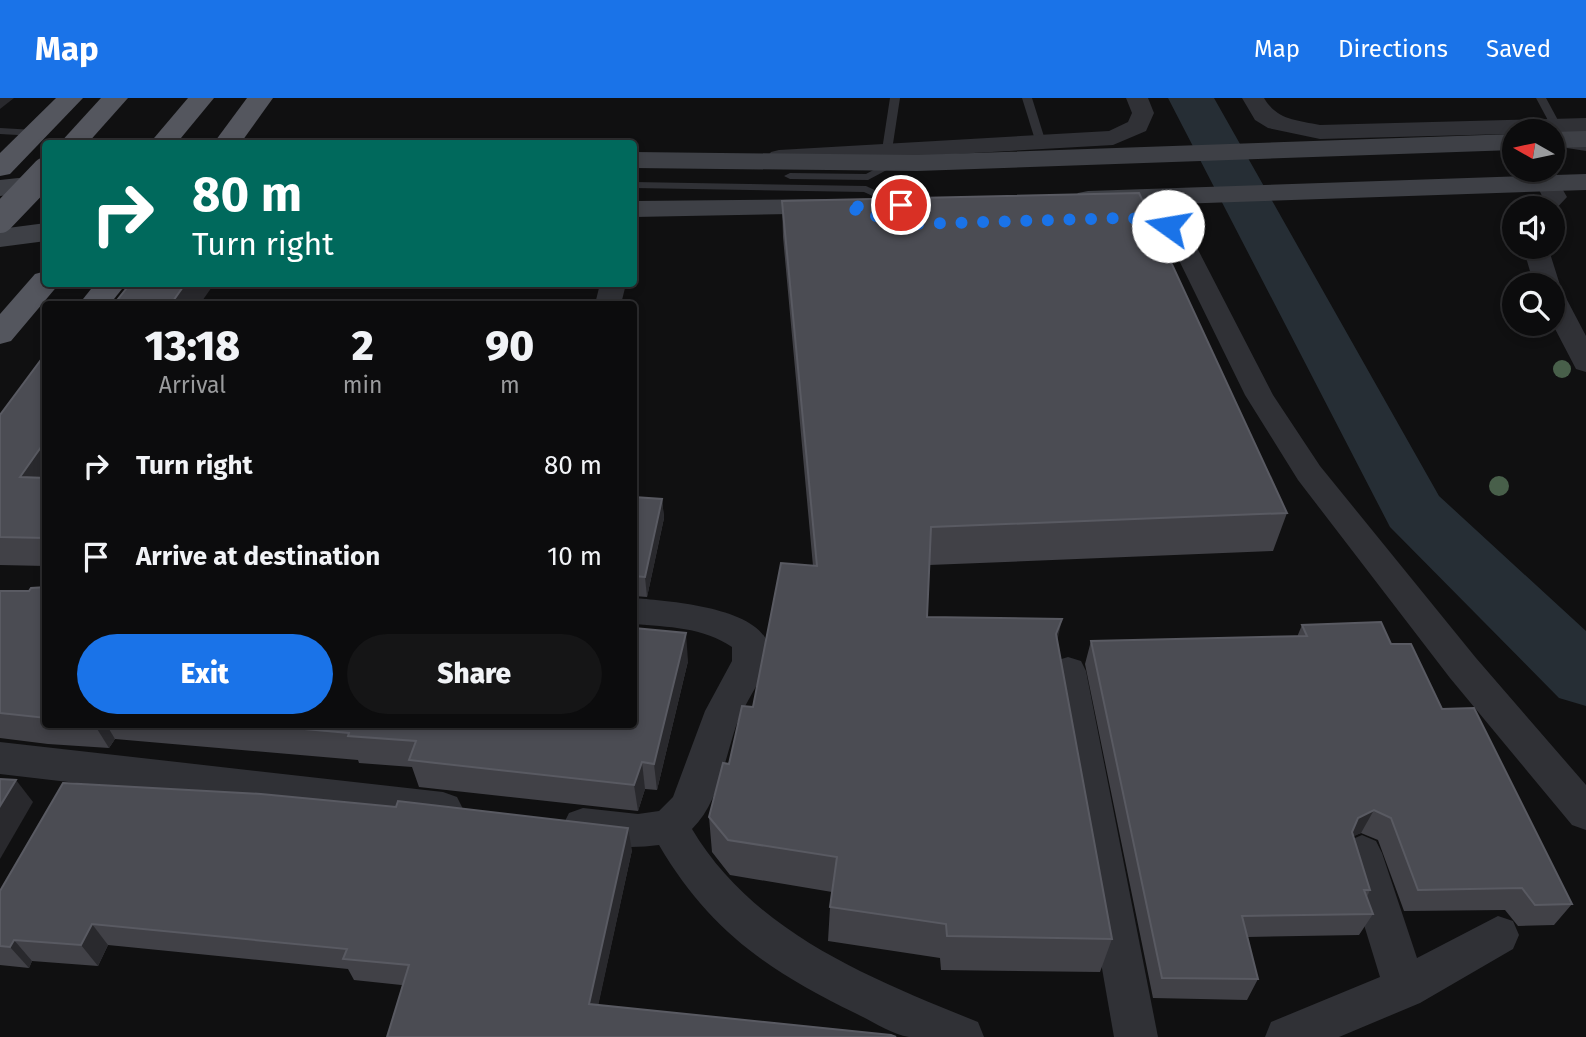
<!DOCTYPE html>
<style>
:root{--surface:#0c0c0d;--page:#151516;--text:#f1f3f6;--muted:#9a9b9d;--line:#2c2c2e;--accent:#1a73e8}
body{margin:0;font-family:"Fira Sans",sans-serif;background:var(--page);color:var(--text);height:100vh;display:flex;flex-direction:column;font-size:26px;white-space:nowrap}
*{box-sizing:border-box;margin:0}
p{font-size:23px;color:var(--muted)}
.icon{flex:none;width:38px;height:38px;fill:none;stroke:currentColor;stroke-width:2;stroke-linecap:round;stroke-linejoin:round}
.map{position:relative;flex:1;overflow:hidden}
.side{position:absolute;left:42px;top:203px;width:595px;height:427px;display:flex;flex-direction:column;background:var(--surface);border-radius:7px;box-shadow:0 4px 10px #0003,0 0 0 2px var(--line)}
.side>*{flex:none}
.banner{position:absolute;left:42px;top:42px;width:595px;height:147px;border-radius:7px;box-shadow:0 4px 10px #0003,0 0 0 2px var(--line);background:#00695c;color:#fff;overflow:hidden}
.needle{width:46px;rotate:279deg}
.fabs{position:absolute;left:1502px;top:21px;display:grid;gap:14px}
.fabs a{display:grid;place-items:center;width:63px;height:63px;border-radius:50%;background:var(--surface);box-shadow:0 4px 10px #0003,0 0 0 2px var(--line);font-size:35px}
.pin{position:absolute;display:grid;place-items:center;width:60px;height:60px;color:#fff;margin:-30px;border:4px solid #fff;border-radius:50%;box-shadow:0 2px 7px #0007}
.me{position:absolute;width:77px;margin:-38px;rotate:283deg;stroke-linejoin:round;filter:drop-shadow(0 0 5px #0008)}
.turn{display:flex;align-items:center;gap:24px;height:147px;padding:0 35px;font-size:32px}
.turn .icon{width:91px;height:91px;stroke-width:2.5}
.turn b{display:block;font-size:49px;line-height:60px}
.eta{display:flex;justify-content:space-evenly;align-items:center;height:119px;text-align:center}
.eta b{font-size:42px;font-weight:800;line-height:49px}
.primary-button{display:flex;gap:14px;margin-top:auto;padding:14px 35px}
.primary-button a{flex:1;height:80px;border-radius:42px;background:var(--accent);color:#fff;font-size:28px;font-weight:800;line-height:80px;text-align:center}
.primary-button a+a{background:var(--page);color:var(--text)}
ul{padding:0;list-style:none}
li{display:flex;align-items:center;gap:21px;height:91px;padding:0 35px}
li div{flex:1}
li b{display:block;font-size:26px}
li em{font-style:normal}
header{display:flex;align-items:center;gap:42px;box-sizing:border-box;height:98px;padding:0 35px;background:var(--accent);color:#fff}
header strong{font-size:33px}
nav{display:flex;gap:38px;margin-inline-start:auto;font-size:24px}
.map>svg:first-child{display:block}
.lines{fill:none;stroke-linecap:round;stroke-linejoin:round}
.river{fill:#262e35;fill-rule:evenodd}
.service{fill:#303136;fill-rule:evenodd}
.minor{fill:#303136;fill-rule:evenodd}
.secondary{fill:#3e4046;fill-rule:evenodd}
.trunk{fill:#54565e;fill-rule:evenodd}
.trunk-bridge{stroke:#54565e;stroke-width:28}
.tree{fill:#485f4a}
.wall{fill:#414147}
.shaded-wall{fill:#29292d}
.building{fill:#4b4c53;stroke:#595a62;stroke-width:2}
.route{stroke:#1a73e8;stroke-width:12;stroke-dasharray:0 21.6}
</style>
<header>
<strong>Map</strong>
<nav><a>Map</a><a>Directions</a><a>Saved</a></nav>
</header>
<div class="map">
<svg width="1586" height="939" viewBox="0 0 1586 939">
<rect width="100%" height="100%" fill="#101011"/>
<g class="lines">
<polygon class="river" points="1168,0 1214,0 1439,398 1586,533 1586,608 1559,600 1390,429"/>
<g class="service">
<polygon points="890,0 900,0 892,52 887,55 882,52"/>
<polygon points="1022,0 1032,0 1046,45 1045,47 1036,45"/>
<polygon points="1536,0 1546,0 1567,39 1566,41 1558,41"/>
<polygon points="0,30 35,32 40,35 35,38 0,36"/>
<polygon points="1558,43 1586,47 1586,53 1554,48 1553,46"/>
<polygon points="892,62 898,65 896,67 868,82 790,81 784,78 790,75 866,76"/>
<polygon points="634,84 866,88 907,107 897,109 864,94 634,90"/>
</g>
<g class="minor">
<polygon points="1126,0 1148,0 1154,15 1146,33 1113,47 779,66 771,64 767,59 771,54 779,52 1109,33 1128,24 1132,15"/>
<path d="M1242 0H1264C1277 22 1296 22 1320 27L1586 20V34L1320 41 1268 30 1255 22Z"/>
<polygon points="1548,78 1556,80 1567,99 1552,115 1552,110 1532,110 1542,98 1536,85 1540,80"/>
<polygon points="1131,112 1167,121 1193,142 1273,297 1320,368 1476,560 1586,687 1586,732 1572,727 1450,580 1298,382 1245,297 1173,150 1158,136 1143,129 1099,125 1096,120 1099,115"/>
<polygon points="1523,149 1548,149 1560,187 1557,191 1565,198 1586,238 1586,274 1576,271 1552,225 1552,187 1534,187"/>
<polygon points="600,186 626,186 621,206 595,206"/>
<path d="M634 500C667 503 786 510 767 565 759 587 744 606 736 628 725 661 718 706 692 731 754 835 871 881 978 924L984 939C961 939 932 939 909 939 891 936 872 923 855 915 768 873 708 831 659 747 630 751 597 749 569 739L563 727 569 715 583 710 638 716 659 713 673 699 705 613 732 563V549C703 529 668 529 634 526Z"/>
<polygon points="1068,559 1081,563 1086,573 1158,939 1114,939 1050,573 1055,563"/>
<polygon points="0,644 443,694 457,699 463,711 457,723 443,728 0,676"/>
<polygon points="1362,737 1376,743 1382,755 1417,860 1498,818 1513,823 1519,837 1513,851 1420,905 1339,939 1265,939 1271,924 1380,879 1342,755 1348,743"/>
</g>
<g class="secondary">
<polygon points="1586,33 1586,49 1552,50 1552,34"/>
<polygon points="1514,36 1514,52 917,73 634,70 634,54 917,57"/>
<polygon points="1586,76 1586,92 1088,109 1078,107 1074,101 1078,95 1088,93"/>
<polygon points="46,77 46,93 0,98 0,82"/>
<polygon points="835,101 845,103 849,109 845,115 634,119 634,103"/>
<polygon points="46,125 46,143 0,149 0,131"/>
</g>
<g class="trunk">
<polygon points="56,0 83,0 10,76 0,78 0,55"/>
<polygon points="101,0 128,0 87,46 59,46"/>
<polygon points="188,0 214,0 176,46 149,46"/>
<polygon points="247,0 273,0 240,46 213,46"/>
<polygon points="46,173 46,186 59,186 11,243 0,246 0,216 35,176"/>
<polygon points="95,186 126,186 110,206 79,206"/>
</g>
<polyline class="trunk-bridge" points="0,121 46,73"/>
</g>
<g class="tree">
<circle cx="1562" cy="271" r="9"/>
<circle cx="1499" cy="388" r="10"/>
</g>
<g class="wall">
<polygon points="782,103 1287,415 1273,453 929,467 927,519 1057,544 1112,841 1100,874 941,872 940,860 828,843 830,809 832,794 730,777 712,754 709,719 753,609 813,468 783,139"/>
<polygon points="46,255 46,468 0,467 0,317"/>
<polygon points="634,399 662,401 664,420 647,499 634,498"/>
<polygon points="46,489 46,626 634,626 688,563 657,692 645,691 638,713 419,689 412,669 359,665 358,662 115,641 109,650 48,646 0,640 0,493 29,493"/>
<polygon points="1302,527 1391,546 1442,611 1572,806 1554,827 1518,828 1505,812 1404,813 1378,742 1361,735 1353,738 1370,792 1367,799 1373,816 1359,837 1247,839 1258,881 1247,902 1153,900 1085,566 1091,543 1297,539"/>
<polygon points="632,752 598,907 896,939 354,882 348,871 108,847 98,868 32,863 29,870 0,867 0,793"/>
</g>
<g class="shaded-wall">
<polygon points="0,0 14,0 0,11"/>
<polygon points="185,186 214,186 200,206 171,206"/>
<polygon points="46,342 46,394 20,379"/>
<polygon points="662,401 664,420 647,499 645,479"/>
<polygon points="1062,521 1054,558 1056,536"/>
<polygon points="686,535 688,563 657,692 654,666"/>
<polygon points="94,626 106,626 115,641 109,650"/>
<polygon points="642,664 645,691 638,713 634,687"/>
<polygon points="16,682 33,704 0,761 0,708"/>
<polygon points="1374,712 1361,735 1346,742 1358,720"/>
<polygon points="628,730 632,752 594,927 589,906"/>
<polygon points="92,826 108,847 98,868 81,847"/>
<polygon points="14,842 32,863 29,870 10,849"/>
</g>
<g class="building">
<polygon points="1139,95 1287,415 931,429 927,519 1062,521 1056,536 1112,841 947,838 946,826 830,809 837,759 728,742 709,719 723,665 729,666 742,608 753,609 781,465 817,468 782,103"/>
<polygon points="130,186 185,186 171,206 114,206"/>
<polygon points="46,255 46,342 20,379 46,380 46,440 0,439 0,317"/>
<polygon points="634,399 662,401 645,479 634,478"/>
<polygon points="46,489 46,620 0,615 0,493 29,493 31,490"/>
<polygon points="1381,524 1391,546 1411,546 1442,611 1474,610 1572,806 1535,807 1522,790 1418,792 1391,720 1374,712 1358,720 1352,734 1370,792 1364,792 1373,816 1242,818 1258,881 1162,880 1091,543 1307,538 1302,527"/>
<polygon points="634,530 686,535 654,666 642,664 634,687 409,662 416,643 348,638 349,635 249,626 634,626"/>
<polygon points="0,681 16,682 0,708"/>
<polygon points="63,685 261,696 396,709 398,703 628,730 589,906 891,937 896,939 387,939 409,867 343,861 347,851 92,826 81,847 14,842 10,849 0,848 0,793"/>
</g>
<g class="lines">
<polyline class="route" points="901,107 846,109 893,123 915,126 1122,120 1148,121 1168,128"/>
</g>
</svg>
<div class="fabs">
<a><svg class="needle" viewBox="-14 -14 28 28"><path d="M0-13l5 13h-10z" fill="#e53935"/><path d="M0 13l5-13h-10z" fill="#9a9b9d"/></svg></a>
<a><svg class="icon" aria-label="sound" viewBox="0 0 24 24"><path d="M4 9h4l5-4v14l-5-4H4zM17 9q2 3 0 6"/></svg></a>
<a><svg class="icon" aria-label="search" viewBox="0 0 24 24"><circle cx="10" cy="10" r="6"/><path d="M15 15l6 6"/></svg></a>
</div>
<div class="pin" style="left:901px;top:107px;background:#d93025"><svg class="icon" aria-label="arrive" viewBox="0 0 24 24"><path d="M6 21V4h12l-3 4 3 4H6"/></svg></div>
<svg class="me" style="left:1168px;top:128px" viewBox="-20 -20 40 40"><circle r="19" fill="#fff"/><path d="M0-13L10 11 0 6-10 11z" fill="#1a73e8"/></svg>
<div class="banner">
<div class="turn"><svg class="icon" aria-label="right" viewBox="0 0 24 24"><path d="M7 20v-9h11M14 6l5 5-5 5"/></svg><div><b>80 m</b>Turn right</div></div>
</div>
<section class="side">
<div class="eta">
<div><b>13:18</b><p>Arrival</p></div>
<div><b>2</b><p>min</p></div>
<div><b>90</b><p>m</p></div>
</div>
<ul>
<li><svg class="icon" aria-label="right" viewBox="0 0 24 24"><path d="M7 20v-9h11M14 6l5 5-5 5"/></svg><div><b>Turn right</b></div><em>80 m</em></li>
<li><svg class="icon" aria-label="arrive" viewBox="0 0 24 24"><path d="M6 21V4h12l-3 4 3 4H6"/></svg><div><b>Arrive at destination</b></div><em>10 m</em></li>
</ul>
<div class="primary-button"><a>Exit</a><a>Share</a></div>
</section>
</div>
